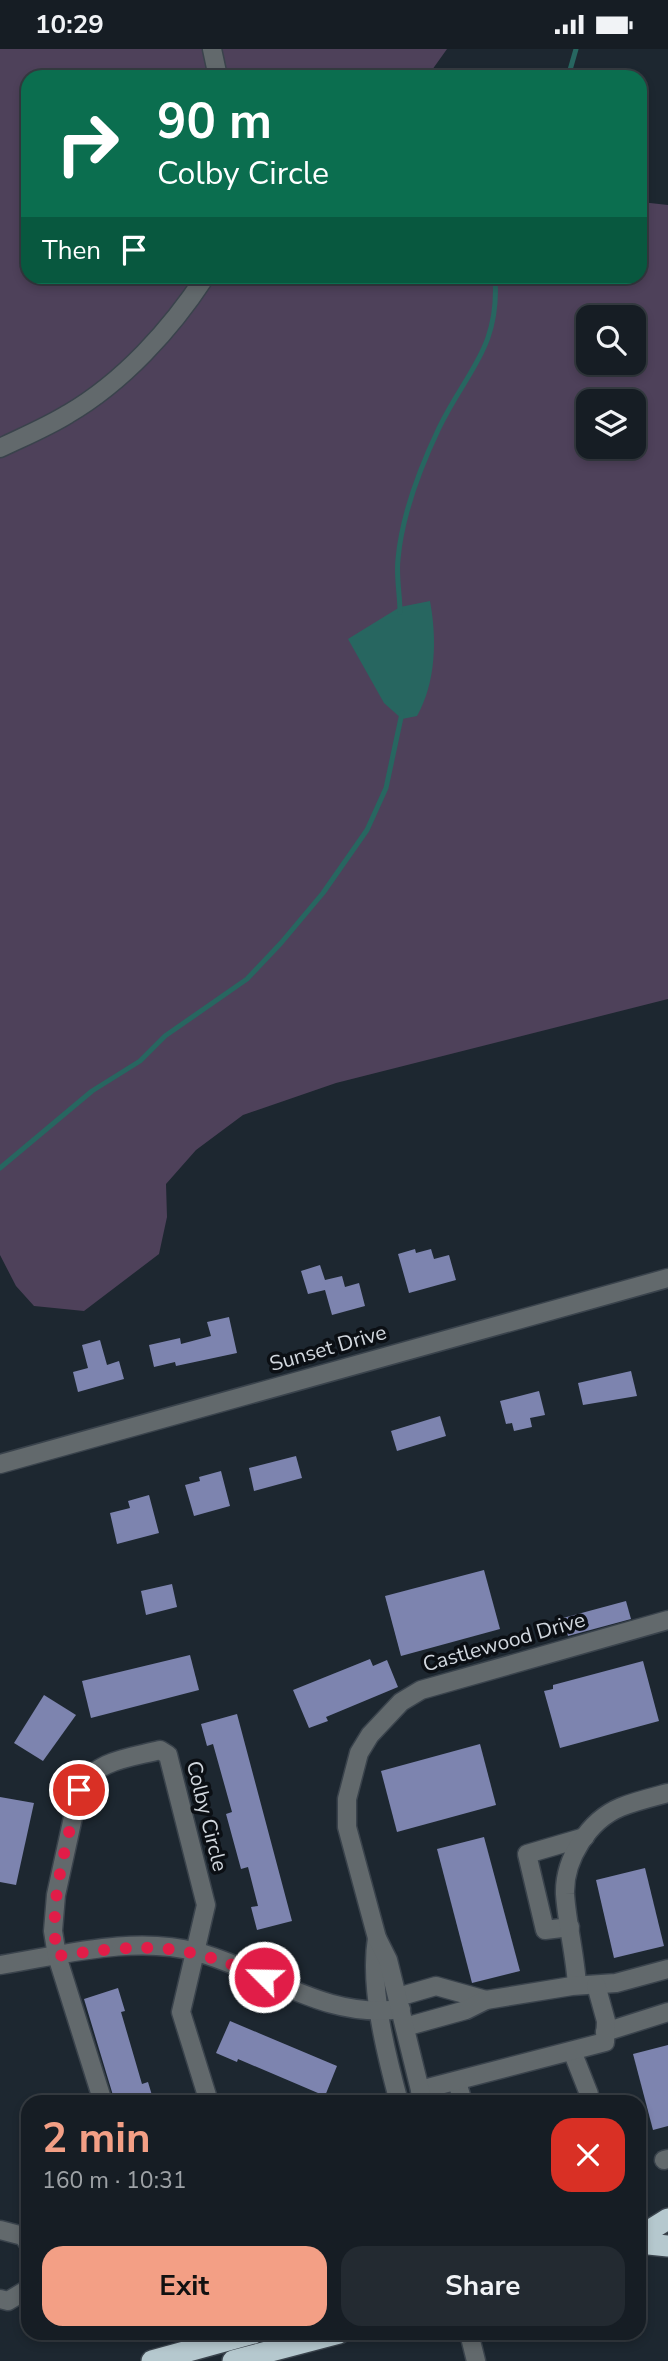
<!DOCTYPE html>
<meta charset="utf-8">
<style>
:root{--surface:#161d24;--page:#232a31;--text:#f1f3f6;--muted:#9ea2a6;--line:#353b41;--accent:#f39f85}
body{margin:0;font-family:"Nunito Sans",sans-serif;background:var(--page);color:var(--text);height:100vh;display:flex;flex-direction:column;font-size:26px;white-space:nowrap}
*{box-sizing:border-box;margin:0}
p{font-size:23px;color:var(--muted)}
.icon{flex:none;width:38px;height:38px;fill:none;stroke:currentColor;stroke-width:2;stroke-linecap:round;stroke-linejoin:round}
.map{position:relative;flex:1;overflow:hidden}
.details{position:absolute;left:21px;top:2046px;width:625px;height:245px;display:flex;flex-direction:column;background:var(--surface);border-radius:21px;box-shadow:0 4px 10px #0003,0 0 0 2px var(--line)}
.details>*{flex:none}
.guide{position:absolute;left:21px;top:21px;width:626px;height:214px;border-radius:21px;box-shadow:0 4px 10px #0003,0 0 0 2px var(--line);background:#0b6e4f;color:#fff;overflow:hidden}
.controls{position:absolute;left:576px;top:256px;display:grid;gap:14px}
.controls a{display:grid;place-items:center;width:70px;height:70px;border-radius:14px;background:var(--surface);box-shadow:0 4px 10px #0003,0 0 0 2px var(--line);font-size:35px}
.pin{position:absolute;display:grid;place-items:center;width:60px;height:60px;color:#fff;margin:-30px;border:4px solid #fff;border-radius:50%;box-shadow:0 2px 7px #0007}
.me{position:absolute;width:77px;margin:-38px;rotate:293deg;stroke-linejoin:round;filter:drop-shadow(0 0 5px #0008)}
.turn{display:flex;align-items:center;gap:24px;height:147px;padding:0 21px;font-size:32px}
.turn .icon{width:91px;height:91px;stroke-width:2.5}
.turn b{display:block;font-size:49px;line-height:60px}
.then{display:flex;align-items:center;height:66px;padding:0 21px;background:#0003;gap:14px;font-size:26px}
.round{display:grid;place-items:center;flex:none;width:74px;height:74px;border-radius:21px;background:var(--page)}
.head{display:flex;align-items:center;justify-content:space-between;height:119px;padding:0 21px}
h1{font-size:42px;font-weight:700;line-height:52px;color:var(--accent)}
.primary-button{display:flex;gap:14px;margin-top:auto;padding:14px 21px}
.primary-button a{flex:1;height:80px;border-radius:21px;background:var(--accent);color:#111;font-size:28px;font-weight:700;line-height:80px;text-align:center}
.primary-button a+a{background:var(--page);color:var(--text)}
.status{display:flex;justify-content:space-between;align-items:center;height:49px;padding:0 35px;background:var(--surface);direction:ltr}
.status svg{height:19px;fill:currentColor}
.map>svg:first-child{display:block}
.green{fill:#4e415a;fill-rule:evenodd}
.water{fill:#276660}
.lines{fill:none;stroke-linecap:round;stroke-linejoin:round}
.stream{stroke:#276660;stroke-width:5}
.building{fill:#7d84af}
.minor-casing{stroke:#3a434c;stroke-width:21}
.highway-casing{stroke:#3a434c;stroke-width:24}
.minor{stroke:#62696c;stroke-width:18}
.highway{stroke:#b5c8ce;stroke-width:21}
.route{stroke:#e11d48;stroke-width:12;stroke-dasharray:0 21.6}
.labels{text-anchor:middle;stroke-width:7;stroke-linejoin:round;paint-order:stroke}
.street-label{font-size:21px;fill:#d1d7de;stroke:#0b0f14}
</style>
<div class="status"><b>10:29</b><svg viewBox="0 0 49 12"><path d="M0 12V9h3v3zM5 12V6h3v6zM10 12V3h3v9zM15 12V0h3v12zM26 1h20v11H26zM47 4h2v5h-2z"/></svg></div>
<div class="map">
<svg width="668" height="2312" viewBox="0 0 668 2312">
<rect width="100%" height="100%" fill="#1d2730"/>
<path class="green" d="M0 0H447L427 28H28V228H640L641 153 668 156V950L336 1034 243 1066 196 1101 166 1135 167 1168 159 1205 84 1262 34 1257 16 1237 0 1206ZM588 268H634V313H588ZM588 352H634V397H588Z"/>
<path class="water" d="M430 552C437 590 436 633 417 667L402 670 384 654 348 590 400 558Z"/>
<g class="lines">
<g class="stream">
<polyline points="568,28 576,0"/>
<path d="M400 563C400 545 396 528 398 510 402 465 420 419 439 379 467 321 500 299 495 228"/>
<polyline points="0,1119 92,1042 140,1012 165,987 247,930 281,894 323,844 367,781 386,739 402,664"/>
</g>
</g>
<g class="building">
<polygon points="415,1200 416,1204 431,1200 434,1210 449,1206 456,1231 409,1244 398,1205"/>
<polygon points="320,1216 325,1231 342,1227 345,1238 359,1234 365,1257 332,1266 325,1241 308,1245 301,1222"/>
<polygon points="229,1268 237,1304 176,1317 175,1313 154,1318 149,1296 180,1289 181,1295 211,1287 207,1273"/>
<polygon points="100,1291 107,1316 119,1312 124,1330 78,1343 73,1323 88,1319 82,1296"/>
<polygon points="631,1322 637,1347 583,1356 578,1334"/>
<polygon points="539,1342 545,1366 530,1369 532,1378 514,1382 512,1374 506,1375 500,1352"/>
<polygon points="440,1367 446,1387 397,1402 391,1382"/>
<polygon points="296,1407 302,1429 254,1442 249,1419"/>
<polygon points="221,1422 230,1457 194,1467 185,1436 200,1432 199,1428"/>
<polygon points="149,1446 159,1484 117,1495 110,1464 130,1459 128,1452"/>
<polygon points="484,1521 500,1580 401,1607 385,1547"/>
<polygon points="172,1535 177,1558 146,1566 141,1542"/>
<polygon points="626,1552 631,1570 568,1587 563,1569"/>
<polygon points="190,1606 199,1641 91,1669 82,1632"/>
<polygon points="370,1610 373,1617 387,1611 398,1638 326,1668 328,1672 309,1679 293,1641"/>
<polygon points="643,1612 659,1672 560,1699 544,1642 553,1640 553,1636"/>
<polygon points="44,1646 76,1666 43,1712 14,1694"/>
<polygon points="237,1665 292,1872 257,1881 251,1858 258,1857 248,1818 241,1820 226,1765 232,1763 213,1695 207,1697 201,1675"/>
<polygon points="480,1695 496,1756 397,1783 381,1722"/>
<polygon points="0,1748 34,1754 16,1836 0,1833"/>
<polygon points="484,1788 520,1922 472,1934 437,1800"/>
<polygon points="645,1819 664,1897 614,1909 596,1831"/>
<polygon points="118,1939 125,1962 121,1963 142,2035 148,2033 154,2053 115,2053 84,1950"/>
<polygon points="230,1972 337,2017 325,2047 238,2010 237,2013 216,2004"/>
<polygon points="668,1996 668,2077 653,2081 633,2005"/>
</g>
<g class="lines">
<g class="minor-casing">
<g id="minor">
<polyline points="212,0 218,28"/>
<path d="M0 399C23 388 47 378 68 365 123 333 171 280 205 228"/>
<polyline points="0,1415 668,1229"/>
<polyline points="570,1878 545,1881 527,1805 585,1788"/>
<path d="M377 1889C369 1938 386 2005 399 2053"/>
<path d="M0 1916C63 1906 134 1886 197 1903 267 1922 325 1971 401 1960"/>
<path d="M577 1936C575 1905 567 1875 565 1845 564 1810 589 1771 621 1758 636 1752 653 1748 668 1744"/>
<polyline points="398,1948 436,1937 486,1951"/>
<polyline points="405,1978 466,1961 486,1951 572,1937 616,1934 668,1920"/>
<polyline points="605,1983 668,1963"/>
<polyline points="572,2002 589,2045"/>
<polyline points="457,2033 463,2053"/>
<polyline points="420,2041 605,1993 606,1972 596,1936"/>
<path d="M103 2053 57 1907 53 1882 56 1846 79 1741C95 1711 129 1709 160 1701L168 1706 206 1856 181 1963 209 2053"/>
<polyline points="423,2053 388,1911 377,1889 347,1778 347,1750 359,1704 370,1686 401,1653 421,1641 668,1571"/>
<polyline points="664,2111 668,2110"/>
<polyline points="0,2181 23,2187 28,2194"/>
<polyline points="0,2250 8,2252 28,2240"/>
<polyline points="469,2284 476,2312"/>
</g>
</g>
<g class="highway-casing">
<g id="highway">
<polyline points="639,2188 668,2170"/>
<polyline points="639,2194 668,2197"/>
<polyline points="152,2312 254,2284"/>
<polyline points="233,2312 339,2284"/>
</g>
</g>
<use href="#minor" class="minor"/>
<use href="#highway" class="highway"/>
</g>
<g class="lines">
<path class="route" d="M79 1741C67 1797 48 1850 57 1907 146 1894 180 1893 264 1928"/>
</g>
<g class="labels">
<g class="street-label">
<text transform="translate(328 1299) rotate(-16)" y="7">Sunset Drive</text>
<text transform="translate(504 1593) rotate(-16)" y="7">Castlewood Drive</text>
<text transform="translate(207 1767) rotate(76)" y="7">Colby Circle</text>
</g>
</g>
</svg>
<div class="controls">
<a><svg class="icon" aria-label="search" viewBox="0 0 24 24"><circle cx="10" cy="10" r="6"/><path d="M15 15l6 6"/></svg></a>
<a><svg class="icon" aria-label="layers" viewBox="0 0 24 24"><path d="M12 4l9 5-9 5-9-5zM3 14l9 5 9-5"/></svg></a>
</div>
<div class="pin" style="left:79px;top:1741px;background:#d93025"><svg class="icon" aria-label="arrive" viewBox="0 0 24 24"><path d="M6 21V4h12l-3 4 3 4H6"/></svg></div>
<svg class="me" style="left:264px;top:1928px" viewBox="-20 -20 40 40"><circle r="17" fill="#e11d48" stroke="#fff" stroke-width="3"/><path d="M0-11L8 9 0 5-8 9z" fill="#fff"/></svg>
<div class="guide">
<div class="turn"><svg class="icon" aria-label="right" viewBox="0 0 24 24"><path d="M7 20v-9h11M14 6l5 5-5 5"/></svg><div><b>90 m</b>Colby Circle</div></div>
<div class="then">Then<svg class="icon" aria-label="arrive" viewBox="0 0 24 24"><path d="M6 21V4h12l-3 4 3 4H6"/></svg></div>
</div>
<section class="details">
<div class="head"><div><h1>2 min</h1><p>160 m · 10:31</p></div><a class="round" style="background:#d93025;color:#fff"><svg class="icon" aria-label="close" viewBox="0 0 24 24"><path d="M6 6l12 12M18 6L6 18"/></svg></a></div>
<div class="primary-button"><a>Exit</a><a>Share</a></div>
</section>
</div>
